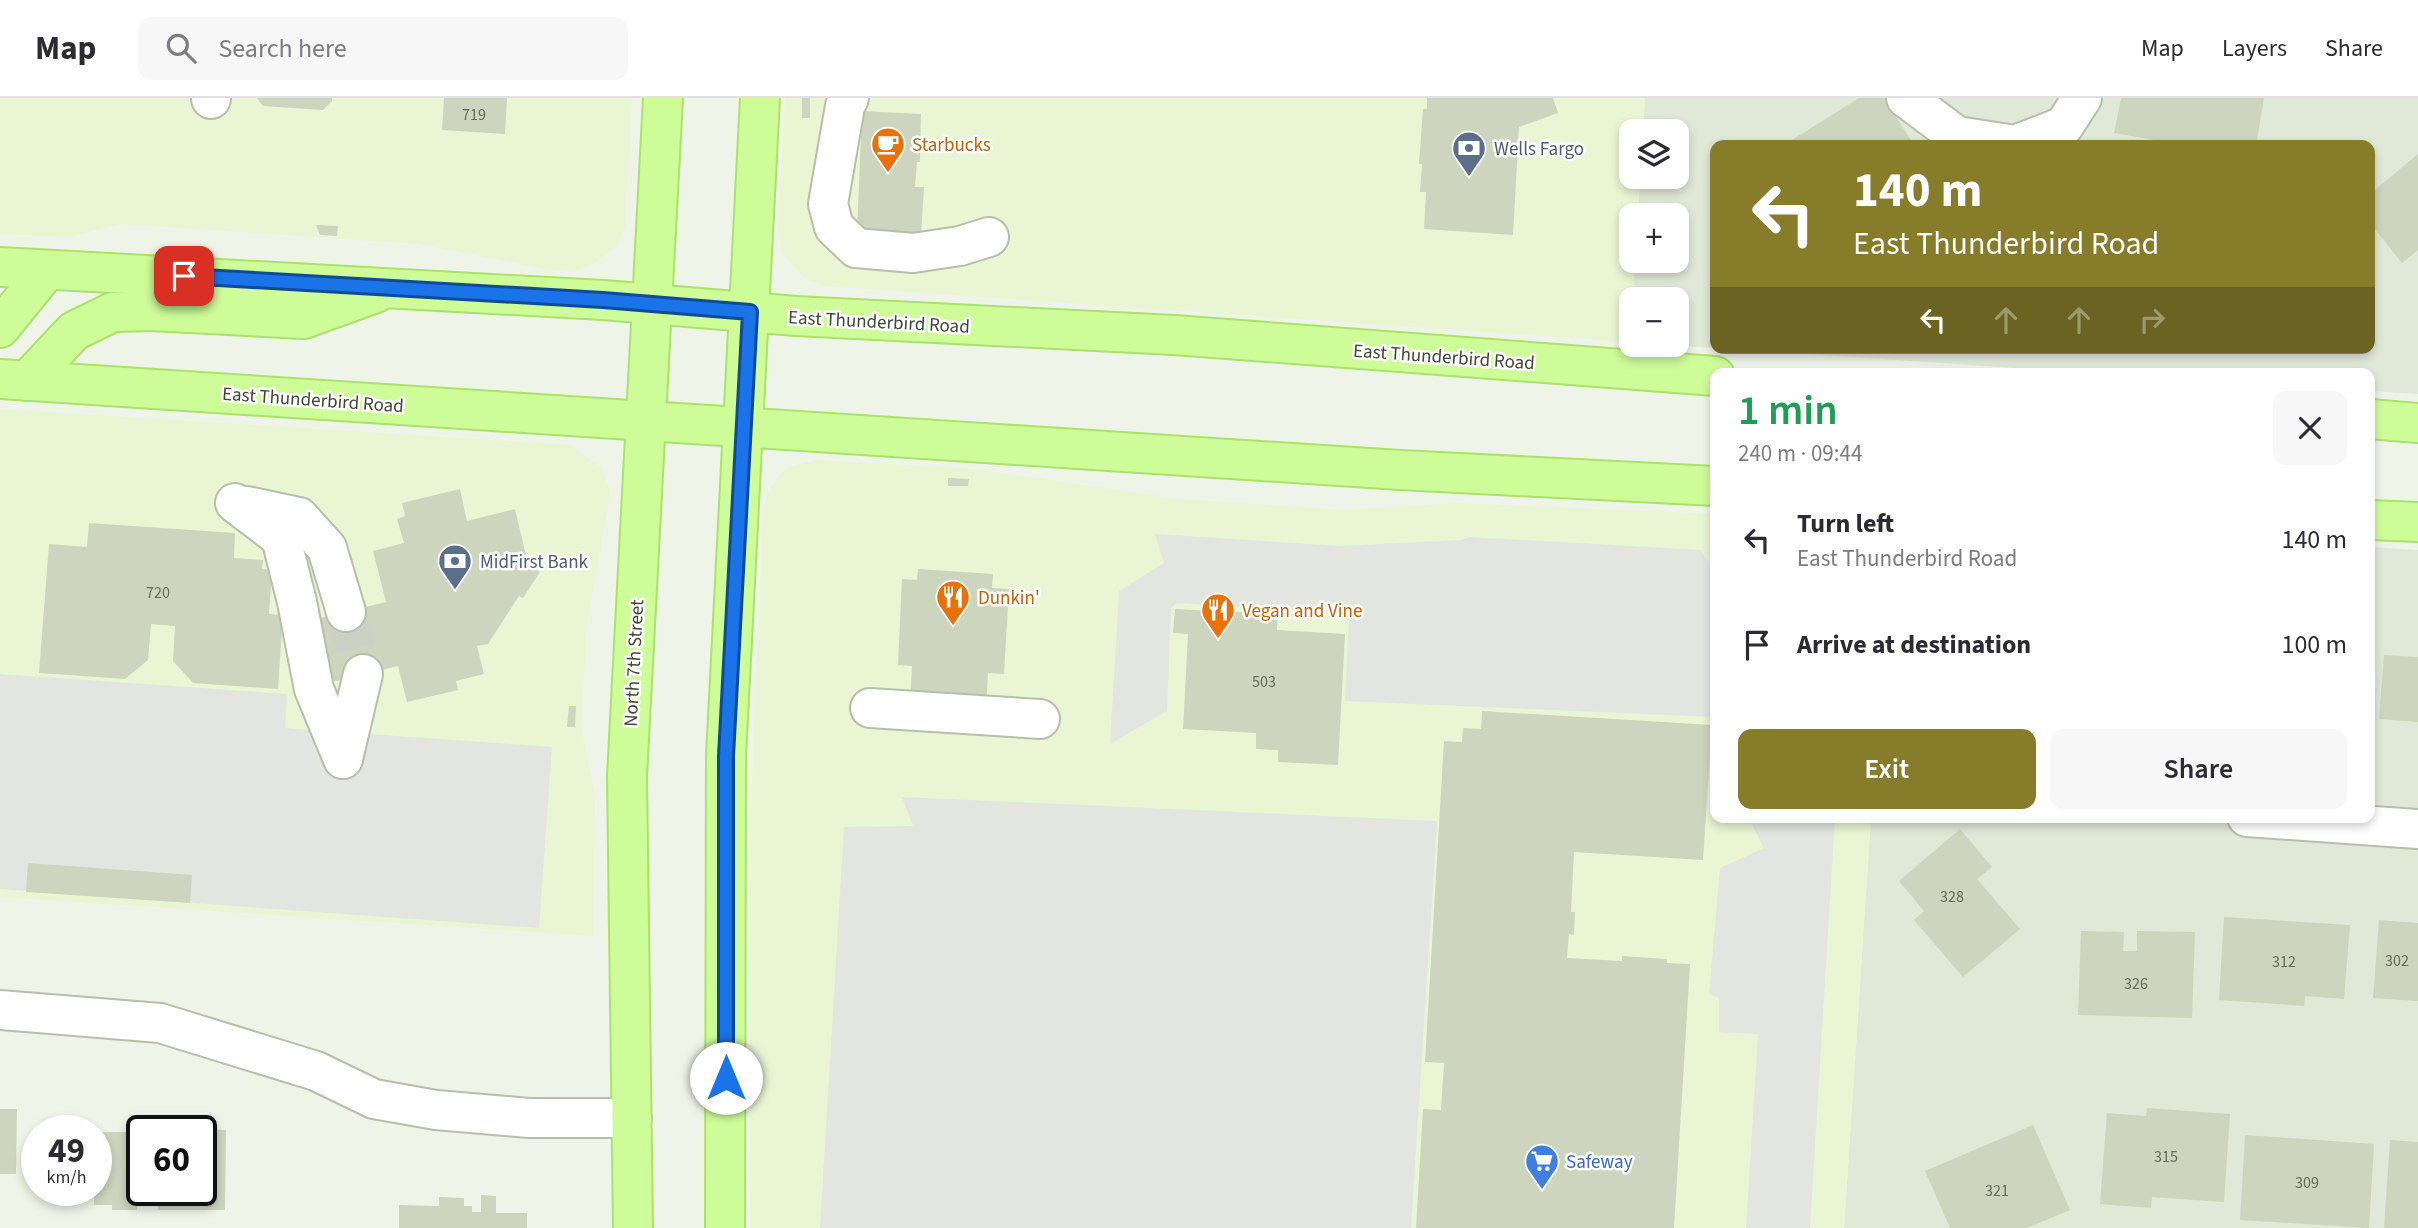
<!DOCTYPE html>
<meta charset="utf-8">
<style>
:root{--surface:#fff;--page:#f7f7f7;--text:#2b2b33;--muted:#7c7c81;--line:#e1e1e2;--accent:#867c2a}
body{margin:0;font-family:"Source Sans 3",sans-serif;background:var(--page);color:var(--text);height:100vh;display:flex;flex-direction:column;font-size:26px;white-space:nowrap}
*{box-sizing:border-box;margin:0}
p{font-size:23px;color:var(--muted)}
.icon{flex:none;width:38px;height:38px;fill:none;stroke:currentColor;stroke-width:2;stroke-linecap:round;stroke-linejoin:round}
.map{position:relative;flex:1;overflow:hidden}
.panel{position:absolute;left:1710px;top:270px;width:665px;height:455px;display:flex;flex-direction:column;background:var(--surface);border-radius:14px;box-shadow:0 4px 10px #0003}
.panel>*{flex:none}
.guide{position:absolute;left:1710px;top:42px;width:665px;height:214px;border-radius:14px;box-shadow:0 4px 10px #0003;background:#867c2a;color:#fff;overflow:hidden}
.buttons{position:absolute;left:1619px;top:21px;display:grid;gap:14px}
.buttons a{display:grid;place-items:center;width:70px;height:70px;border-radius:14px;background:var(--surface);box-shadow:0 4px 10px #0003;font-size:35px}
.speed{position:absolute;left:21px;top:1017px;display:flex;gap:14px;font-size:35px;font-weight:700;text-align:center}
.speed>*{display:grid;place-content:center;width:91px;height:91px;border-radius:50%;background:var(--surface);box-shadow:0 4px 10px #0003;line-height:1}
.speed small{font-size:18px;font-weight:400}
.speed .limit{border:4px solid #111;border-radius:10px;background:#fff;color:#111}
.pin{position:absolute;display:grid;place-items:center;width:60px;height:60px;color:#fff;margin:-30px;border-radius:14px;box-shadow:0 4px 10px #0006}
.me{position:absolute;width:77px;margin:-38px;rotate:0deg;stroke-linejoin:round;filter:drop-shadow(0 0 5px #0008)}
.turn{display:flex;align-items:center;gap:24px;height:147px;padding:0 28px;font-size:32px}
.turn .icon{width:91px;height:91px;stroke-width:2.5}
.turn b{display:block;font-size:49px;line-height:60px}
.lanes{display:flex;align-items:center;height:66px;padding:0 28px;background:#0003;justify-content:center;gap:35px;direction:ltr}
.lanes .off{opacity:.35}
.round{display:grid;place-items:center;flex:none;width:74px;height:74px;border-radius:14px;background:var(--page)}
.head{display:flex;align-items:center;justify-content:space-between;height:119px;padding:0 28px}
h1{font-size:42px;font-weight:600;line-height:52px;color:#1e9e55}
.action{display:flex;gap:14px;margin-top:auto;padding:14px 28px}
.action a{flex:1;height:80px;border-radius:14px;background:var(--accent);color:#fff;font-size:28px;font-weight:600;line-height:80px;text-align:center}
.action a+a{background:var(--page);color:var(--text)}
ul{padding:0;list-style:none}
li{display:flex;align-items:center;gap:21px;height:105px;padding:0 28px}
li div{flex:1}
li b{display:block;font-size:26px}
li em{font-style:normal}
header{display:flex;align-items:center;gap:42px;box-sizing:border-box;height:98px;padding:0 35px;background:var(--surface);border-bottom:2px solid var(--line)}
header strong{font-size:33px}
nav{display:flex;gap:38px;margin-inline-start:auto;font-size:24px}
.search{width:490px;height:63px;background:var(--page);display:flex;align-items:center;gap:18px;box-sizing:border-box;padding:0 24px;border-radius:14px;color:var(--muted);font-size:26px}
.map>svg:first-child{display:block}
.residential{fill:#e0e8d7}
.commercial{fill:#eaf5d4}
.parking{fill:#e3e5e0}
.building{fill:#cdd5be}
.lines{fill:none;stroke-linecap:round;stroke-linejoin:round}
.minor-tunnel{stroke:#ccd1c5;stroke-width:38;stroke-dasharray:38 19;stroke-linecap:butt}
.minor-casing{stroke:#b7bfab;stroke-width:42}
.major-casing{stroke:#abe269;stroke-width:42}
.minor{stroke:#fff;stroke-width:38}
.major{stroke:#cefc99;stroke-width:38}
.route-casing{stroke:#114b97;stroke-width:18}
.route{stroke:#1a73e8;stroke-width:12}
.labels{text-anchor:middle;stroke-width:5;stroke-linejoin:round;paint-order:stroke}
.number-label{font-size:16px;fill:#646a59}
.food-label{font-size:19px;fill:#c56008;stroke:#fff;text-anchor:start}
.service-label{font-size:19px;fill:#4e5e75;stroke:#fff;text-anchor:start}
.street-label{font-size:19px;fill:#414737;stroke:#fff}
.shop-label{font-size:19px;fill:#366cbe;stroke:#fff;text-anchor:start}
</style>
<header>
<strong>Map</strong>
<div class="search"><svg class="icon" aria-label="search" viewBox="0 0 24 24"><circle cx="10" cy="10" r="6"/><path d="M15 15l6 6"/></svg>Search here</div>
<nav><a>Map</a><a>Layers</a><a>Share</a></nav>
</header>
<div class="map">
<svg width="2418" height="1130" viewBox="0 0 2418 1130">
<rect width="100%" height="100%" fill="#eff4e8"/>
<g class="residential">
<polygon points="1645,0 2418,0 2418,296 2370,293 2370,275 2091,275 1718,250 2370,250 2370,47 1715,47 1715,250 1664,247 1676,247 1676,201 1632,201 1635,163 1676,163 1676,117 1638,117 1640,79 1676,79 1676,33 1643,33"/>
<polygon points="2370,449 2418,452 2418,1130 1844,1130 1871,719 2370,719"/>
</g>
<g class="commercial">
<polygon points="0,0 632,0 625,128 617,147 595,165 572,174 545,171 418,146 121,126 68,139 0,136"/>
<polygon points="785,0 1645,0 1643,33 1631,33 1631,79 1640,79 1638,117 1631,117 1631,163 1635,163 1630,244 824,188 805,181 782,154 778,130"/>
<polygon points="0,311 570,347 602,370 609,390 608,409 587,525 581,629 595,698 594,838 0,799"/>
<polygon points="815,362 975,371 1179,401 1344,412 1458,405 1715,416 1715,719 1871,719 1844,1130 750,1130 750,734 763,415 767,396 779,377 789,369"/>
</g>
<g class="parking">
<polygon points="1155,436 1340,448 1461,442 1469,439 1701,452 1715,477 1715,619 1345,603 1349,517 1343,515 1177,505 1171,510 1167,613 1110,646 1119,493 1164,465"/>
<polygon points="0,576 287,596 285,630 552,649 539,830 0,791"/>
<polygon points="902,699 1437,723 1411,1130 820,1130 844,729 913,728"/>
<polygon points="1748,719 1835,719 1810,1130 1746,1130 1758,936 1719,934 1719,900 1709,896 1720,770 1764,750"/>
</g>
<g class="building">
<polygon points="257,0 332,0 332,3 323,12 263,8"/>
<polygon points="444,0 507,0 505,36 442,32"/>
<rect x="802" y="0" width="8" height="20"/>
<polygon points="1427,0 1553,0 1558,15 1519,29 1513,137 1424,131 1426,94 1420,94 1422,66 1419,66 1423,11 1427,11"/>
<polygon points="1859,0 1884,0 1914,47 1784,47"/>
<polygon points="2121,0 2264,0 2256,47 2183,47 2114,35"/>
<polygon points="862,13 921,16 920,64 917,64 915,89 924,89 921,137 857,134"/>
<polygon points="2418,56 2418,152 2402,165 2370,125 2370,96"/>
<polygon points="316,127 338,128 337,138 320,137"/>
<polygon points="948,380 969,381 968,388 948,388"/>
<polygon points="460,391 467,423 515,411 528,466 540,474 523,500 519,498 488,546 477,548 484,576 456,583 458,592 407,604 398,568 324,586 308,523 386,504 373,453 404,445 397,421 405,418 402,405"/>
<polygon points="89,425 235,435 234,460 263,462 262,471 272,472 269,516 283,517 278,591 193,585 173,563 175,528 151,526 148,562 125,581 39,575 49,446 87,449"/>
<polygon points="918,471 993,476 992,490 1009,491 1004,576 988,575 986,612 910,608 912,568 898,567 902,481 917,482"/>
<polygon points="1175,511 1278,516 1277,532 1345,536 1338,667 1278,664 1278,652 1256,651 1256,635 1183,631 1188,536 1173,535"/>
<polygon points="2384,557 2418,559 2418,624 2379,621"/>
<polygon points="569,608 576,608 575,629 567,629"/>
<polygon points="1482,613 1712,627 1703,762 1574,754 1571,814 1575,814 1574,837 1569,836 1567,860 1622,863 1622,858 1667,861 1667,865 1690,866 1674,1130 1416,1130 1423,1011 1441,1012 1444,965 1425,964 1444,643 1462,644 1463,630 1481,631"/>
<polygon points="1960,731 1992,769 1977,781 2020,831 1963,879 1914,822 1924,813 1899,783"/>
<polygon points="28,765 192,777 190,805 26,794"/>
<polygon points="2224,819 2350,827 2344,901 2305,898 2304,908 2219,902"/>
<polygon points="2379,822 2418,825 2418,903 2373,900"/>
<polygon points="2081,833 2124,834 2123,853 2137,853 2137,833 2195,834 2192,920 2078,917"/>
<polygon points="2147,1010 2230,1016 2224,1104 2152,1099 2151,1110 2100,1106 2107,1015 2146,1018"/>
<polygon points="0,1011 17,1011 16,1076 0,1076"/>
<polygon points="156,1024 179,1024 178,1032 156,1032"/>
<polygon points="2033,1027 2070,1112 2027,1130 1950,1130 1925,1073"/>
<polygon points="208,1031 226,1032 225,1112 158,1112 158,1107 137,1107 137,1112 112,1112 112,1107 94,1107 94,1092 96,1092 96,1034 142,1034 142,1092 201,1092 201,1035 208,1035"/>
<polygon points="2245,1037 2374,1046 2369,1130 2240,1122"/>
<polygon points="2390,1042 2418,1044 2418,1130 2384,1130"/>
<polygon points="481,1097 496,1098 496,1115 527,1115 527,1130 399,1130 399,1107 439,1108 439,1099 464,1100 464,1108 472,1108 472,1114 481,1114"/>
</g>
<g class="lines">
<polyline class="minor-tunnel" points="346,514 363,576"/>
<g class="minor-casing">
<g id="minor">
<polyline points="849,0 845,8 828,106 834,129 856,150 913,155 960,148 989,139"/>
<polyline points="1906,0 1957,38 2015,47 2064,28 2082,0"/>
<polyline points="211,1 211,0"/>
<polyline points="235,405 281,440 297,504 314,591 343,661"/>
<polyline points="247,408 299,419 327,450 346,514"/>
<polyline points="870,610 1040,621"/>
<polyline points="343,661 363,576"/>
<polyline points="2247,719 2418,731"/>
<polyline points="0,912 160,925 316,973 374,1001 436,1012 529,1020 632,1020"/>
</g>
</g>
<g class="major-casing">
<g id="major">
<polyline points="0,169 603,202 796,218 1174,237 1715,278"/>
<polyline points="0,230 47,172"/>
<polyline points="0,281 1400,372 1715,388"/>
<polyline points="27,283 74,233 113,214 152,213 304,221 376,195"/>
<polyline points="2370,321 2418,325"/>
<polyline points="2370,422 2418,424"/>
<polyline points="633,1130 627,678 663,0"/>
<polyline points="725,1130 726,658 760,0"/>
</g>
</g>
<use href="#minor" class="minor"/>
<use href="#major" class="major"/>
</g>
<g class="lines">
<g class="route-casing">
<polyline id="route" points="184,178 603,202 750,214 726,658 726,980"/>
</g>
<use href="#route" class="route"/>
</g>
<defs>
<g id="cafe-pin" transform="scale(1.75)"><path d="M0 17L-7.5 6A9.5 9.5 0 1 1 7.5 6Z" fill="#e8710a" stroke="#fff"/><path d="M-5.5-4.5H6V0H3Q3 3.5 0 3.5H-2.5Q-5.5 3.5-5.5 0ZM3-3.2v2h1.7v-2ZM-6 4.5H4V6H-6Z" fill="#fff"/></g>
<g id="bank-pin" transform="scale(1.75)"><path d="M0 17L-7.5 6A9.5 9.5 0 1 1 7.5 6Z" fill="#5c6f8a" stroke="#fff"/><path d="M-6-4H6V4H-6ZM0-2.3a2.3 2.3 0 1 0 0 4.6a2.3 2.3 0 1 0 0-4.6Z" fill="#fff"/></g>
<g id="restaurant-pin" transform="scale(1.75)"><path d="M0 17L-7.5 6A9.5 9.5 0 1 1 7.5 6Z" fill="#e8710a" stroke="#fff"/><path d="M-5-6h1v4h1v-4h1v4h1v-4h1v5L-1.5 .5V6h-2V.5L-5-1ZM5-6V6H3V1.5H1.5Q1.5-4 5-6Z" fill="#fff"/></g>
<g id="supermarket-pin" transform="scale(1.75)"><path d="M0 17L-7.5 6A9.5 9.5 0 1 1 7.5 6Z" fill="#3f7fe0" stroke="#fff"/><path d="M-6-5.5h2.5l.6 2H6L4.5 2H-2.5L-4.4-4H-6ZM-1.5 3.2a1.3 1.3 0 1 0 .1 0ZM3 3.2a1.3 1.3 0 1 0 .1 0Z" fill="#fff"/></g>
</defs>
<g fill-rule="evenodd">
<use href="#cafe-pin" x="888" y="46"/>
<use href="#bank-pin" x="1469" y="50"/>
<use href="#bank-pin" x="455" y="463"/>
<use href="#restaurant-pin" x="953" y="499"/>
<use href="#restaurant-pin" x="1218" y="512"/>
<use href="#supermarket-pin" x="1542" y="1063"/>
</g>
<g class="labels">
<g class="number-label">
<text x="474" y="22">719</text>
<text x="158" y="500">720</text>
<text x="1264" y="589">503</text>
<text x="1952" y="804">328</text>
<text x="2397" y="868">302</text>
<text x="2284" y="869">312</text>
<text x="2136" y="891">326</text>
<text x="2166" y="1064">315</text>
<text x="2307" y="1090">309</text>
<text x="1997" y="1098">321</text>
</g>
<g class="food-label">
<text x="912" y="53">Starbucks</text>
<text x="978" y="506">Dunkin'</text>
<text x="1242" y="519">Vegan and Vine</text>
</g>
<g class="service-label">
<text x="1494" y="57">Wells Fargo</text>
<text x="480" y="470">MidFirst Bank</text>
</g>
<g class="street-label">
<text transform="translate(879 223) rotate(3)" y="7">East Thunderbird Road</text>
<text transform="translate(1444 258) rotate(4)" y="7">East Thunderbird Road</text>
<text transform="translate(313 301) rotate(4)" y="7">East Thunderbird Road</text>
<text transform="translate(633 565) rotate(-87)" y="7">North 7th Street</text>
</g>
<g class="shop-label">
<text x="1566" y="1070">Safeway</text>
</g>
</g>
</svg>
<div class="buttons">
<a><svg class="icon" aria-label="layers" viewBox="0 0 24 24"><path d="M12 4l9 5-9 5-9-5zM3 14l9 5 9-5"/></svg></a>
<a>+</a>
<a>−</a>
</div>
<div class="speed"><div>49<small>km/h</small></div><div class="limit">60</div></div>
<div class="pin" style="left:184px;top:178px;background:#d93025"><svg class="icon" aria-label="arrive" viewBox="0 0 24 24"><path d="M6 21V4h12l-3 4 3 4H6"/></svg></div>
<svg class="me" style="left:726px;top:980px" viewBox="-20 -20 40 40"><circle r="19" fill="#fff"/><path d="M0-13L10 11 0 6-10 11z" fill="#1a73e8"/></svg>
<div class="guide">
<div class="turn"><svg class="icon" aria-label="left" viewBox="0 0 24 24"><path d="M17 20v-9H6M10 6l-5 5 5 5"/></svg><div><b>140 m</b>East Thunderbird Road</div></div>
<div class="lanes"><svg class="icon" aria-label="left" viewBox="0 0 24 24"><path d="M17 20v-9H6M10 6l-5 5 5 5"/></svg><svg class="icon off" aria-label="ahead" viewBox="0 0 24 24"><path d="M12 20V5M6 11l6-6 6 6"/></svg><svg class="icon off" aria-label="ahead" viewBox="0 0 24 24"><path d="M12 20V5M6 11l6-6 6 6"/></svg><svg class="icon off" aria-label="right" viewBox="0 0 24 24"><path d="M7 20v-9h11M14 6l5 5-5 5"/></svg></div>
</div>
<section class="panel">
<div class="head"><div><h1>1 min</h1><p>240 m · 09:44</p></div><a class="round"><svg class="icon" aria-label="close" viewBox="0 0 24 24"><path d="M6 6l12 12M18 6L6 18"/></svg></a></div>
<ul>
<li><svg class="icon" aria-label="left" viewBox="0 0 24 24"><path d="M17 20v-9H6M10 6l-5 5 5 5"/></svg><div><b>Turn left</b><p>East Thunderbird Road</p></div><em>140 m</em></li>
<li><svg class="icon" aria-label="arrive" viewBox="0 0 24 24"><path d="M6 21V4h12l-3 4 3 4H6"/></svg><div><b>Arrive at destination</b></div><em>100 m</em></li>
</ul>
<div class="action"><a>Exit</a><a>Share</a></div>
</section>
</div>
